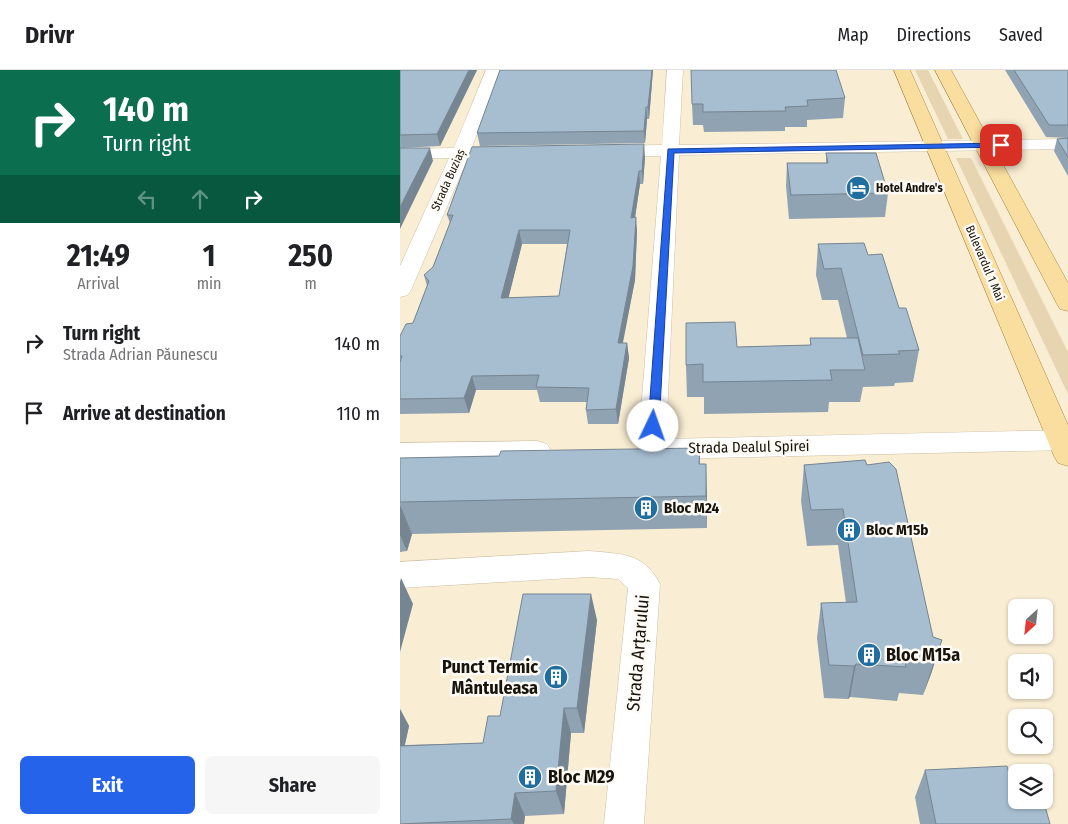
<!DOCTYPE html>
<meta charset="utf-8">
<style>
:root{--surface:#fff;--page:#f6f6f6;--text:#202124;--muted:#757577;--line:#e0e0e0;--accent:#2563eb}
body{margin:0;font-family:"Fira Sans Condensed",sans-serif;background:var(--page);color:var(--text);height:100vh;display:flex;flex-direction:column;font-size:19px;white-space:nowrap}
*{box-sizing:border-box;margin:0}
p{font-size:16px;color:var(--muted)}
.icon{flex:none;width:28px;height:28px;fill:none;stroke:currentColor;stroke-width:2;stroke-linecap:round;stroke-linejoin:round}
.map{position:relative;flex:1;overflow:hidden}
.panel{display:flex;flex-direction:column;background:var(--surface);width:400px}
.panel>*{flex:none}
.hud{background:#0b6e4f;color:#fff;overflow:hidden}
.needle{width:32px;rotate:207deg}
.fabs{position:absolute;left:608px;top:529px;display:grid;gap:10px}
.fabs a{display:grid;place-items:center;width:45px;height:45px;border-radius:8px;background:var(--surface);box-shadow:0 1px 4px #0004;font-size:25px}
.pin{position:absolute;display:grid;place-items:center;width:42px;height:42px;color:#fff;margin:-21px;border-radius:10px;box-shadow:0 2px 8px #0006}
.me{position:absolute;width:55px;margin:-28px;rotate:3deg;stroke-linejoin:round;filter:drop-shadow(0 0 4px #0008)}
.turn{display:flex;align-items:center;gap:18px;height:105px;padding:0 20px;font-size:22px}
.turn .icon{width:65px;height:65px;stroke-width:2.5}
.turn b{display:block;font-size:35px;line-height:42px}
.lanes{display:flex;align-items:center;height:48px;padding:0 20px;background:#0003;justify-content:center;gap:25px;direction:ltr}
.lanes .off{opacity:.35}
.eta{display:flex;justify-content:space-evenly;align-items:center;height:85px;text-align:center}
.eta b{font-size:30px;font-weight:700;line-height:35px}
.primary-button{display:flex;gap:10px;margin-top:auto;padding:10px 20px}
.primary-button a{flex:1;height:58px;border-radius:8px;background:var(--accent);color:#fff;font-size:20px;font-weight:700;line-height:58px;text-align:center}
.primary-button a+a{background:var(--page);color:var(--text)}
ul{padding:0;list-style:none}
li{display:flex;align-items:center;gap:15px;height:70px;padding:0 20px}
li div{flex:1}
li b{display:block;font-size:19px}
li em{font-style:normal}
header{display:flex;align-items:center;gap:30px;box-sizing:border-box;height:70px;padding:0 25px;background:var(--surface);border-bottom:1px solid var(--line)}
header strong{font-size:24px}
nav{display:flex;gap:28px;margin-inline-start:auto;font-size:18px}
main{display:flex;flex:1;min-height:0}
.map>svg:first-child{display:block}
.green{fill:#e6d5b0}
.lines{fill:none;stroke-linecap:round;stroke-linejoin:round}
.minor-casing{stroke:#cdc1a8;stroke-width:1}
.major-casing{stroke:#a98942;stroke-width:1}
.minor{fill:#fff;fill-rule:evenodd}
.major{fill:#fade9f;fill-rule:evenodd}
.wall{fill:#90a3b3;fill-rule:evenodd}
.shaded-wall{fill:#758592}
.building{fill:#a7bed0;stroke:#758592;fill-rule:evenodd}
.route{fill:#2563eb;stroke:#184099}
.labels{text-anchor:middle;stroke-width:5;stroke-linejoin:round;paint-order:stroke}
.far-street-label{font-size:12px;fill:#18140b;stroke:#fefbf6}
.far-poi-label{font-size:12px;font-weight:bold;fill:#18140b;stroke:#fefbf6;text-anchor:start}
.street-label{font-size:15px;fill:#18140b;stroke:#fefbf6}
.poi-label{font-size:15px;font-weight:bold;fill:#18140b;stroke:#fefbf6;text-anchor:start}
.near-street-label{font-size:18px;fill:#18140b;stroke:#fefbf6}
.near-poi-label{font-size:18px;font-weight:bold;fill:#18140b;stroke:#fefbf6;text-anchor:start}
</style>
<header>
<strong>Drivr</strong>
<nav><a>Map</a><a>Directions</a><a>Saved</a></nav>
</header>
<main>
<section class="panel">
<div class="hud">
<div class="turn"><svg class="icon" aria-label="right" viewBox="0 0 24 24"><path d="M7 20v-9h11M14 6l5 5-5 5"/></svg><div><b>140 m</b>Turn right</div></div>
<div class="lanes"><svg class="icon off" aria-label="left" viewBox="0 0 24 24"><path d="M17 20v-9H6M10 6l-5 5 5 5"/></svg><svg class="icon off" aria-label="ahead" viewBox="0 0 24 24"><path d="M12 20V5M6 11l6-6 6 6"/></svg><svg class="icon" aria-label="right" viewBox="0 0 24 24"><path d="M7 20v-9h11M14 6l5 5-5 5"/></svg></div>
</div>
<div class="eta">
<div><b>21:49</b><p>Arrival</p></div>
<div><b>1</b><p>min</p></div>
<div><b>250</b><p>m</p></div>
</div>
<ul>
<li><svg class="icon" aria-label="right" viewBox="0 0 24 24"><path d="M7 20v-9h11M14 6l5 5-5 5"/></svg><div><b>Turn right</b><p>Strada Adrian Păunescu</p></div><em>140 m</em></li>
<li><svg class="icon" aria-label="arrive" viewBox="0 0 24 24"><path d="M6 21V4h12l-3 4 3 4H6"/></svg><div><b>Arrive at destination</b></div><em>110 m</em></li>
</ul>
<div class="primary-button"><a>Exit</a><a>Share</a></div>
</section>
<div class="map">
<svg width="668" height="754" viewBox="0 0 668 754">
<rect width="100%" height="100%" fill="#f9edd3"/>
<g class="green">
<polygon points="515,0 528,0 563,69 548,69"/>
<polygon points="556,88 571,88 668,282 668,324"/>
</g>
<g class="lines">
<g class="minor-casing">
<g id="minor">
<polygon points="86,0 102,0 72,77 112,78 115,82 112,86 68,88 11,220 8,225 0,227 0,196 49,88 0,89 0,79 54,78"/>
<polygon points="267,0 283,0 279,75 668,69 668,79 279,85 266,369 668,360 668,380 262,389 242,386 238,379 261,86 206,86 200,85 197,81 200,77 206,76 262,75"/>
<polygon points="137,371 147,374 151,381 147,388 137,391 0,393 0,373"/>
<path d="M189 481C220 484 244 482 260 514L244 754H204L228 518 218 509 189 507 0 518V492Z"/>
</g>
</g>
<g class="major-casing">
<g id="major">
<polygon points="494,0 510,0 668,355 668,396 658,393 654,386"/>
<polygon points="535,0 551,0 668,213 668,241 660,239 657,234"/>
</g>
</g>
<use href="#minor" class="minor"/>
<use href="#major" class="major"/>
</g>
<g class="wall">
<polygon points="0,0 77,0 40,76 0,78"/>
<polygon points="100,0 253,0 249,49 247,49 245,73 80,76 77,63"/>
<polygon points="605,0 668,0 668,68 646,67"/>
<polygon points="445,28 443,48 407,50 407,57 385,57 385,61 304,62 303,55 293,55 292,34"/>
<polygon points="668,68 668,106 654,81 657,69"/>
<polygon points="426,83 488,123 485,147 389,149 386,116 387,93 426,93"/>
<path d="M245 87 243 114H240L235 147 237 161 235 210 222 273H227L229 288 218 354H188L186 340 187 332H140L137 320H76L69 343 0 344V266L13 253 27 216 24 205 33 197 50 153 47 145ZM122 174H167L159 226 108 228Z"/>
<polygon points="418,174 468,185 499,238 519,280 513,312 495,313 494,316 463,317 460,332 429,332 428,342 304,344 304,327 287,327 286,295 337,277 410,275 410,268 447,268 438,230 422,230 416,205"/>
<polygon points="300,378 300,394 307,427 307,458 12,464 7,481 0,482 0,388 99,386"/>
<polygon points="465,390 533,567 542,570 531,604 523,625 499,623 497,631 450,627 448,629 424,628 417,568 421,533 446,533 438,475 407,476 401,431 404,395"/>
<polygon points="197,550 184,663 171,663 164,744 125,746 124,754 0,754 0,639 9,656 5,675 83,673 100,646"/>
<polygon points="525,700 618,736 650,754 520,754 515,727"/>
</g>
<g class="shaded-wall">
<polygon points="69,0 77,0 40,76 37,64"/>
<polygon points="252,0 253,0 249,49 248,37"/>
<polygon points="246,37 247,49 245,73 244,61"/>
<polygon points="244,74 245,87 243,114 242,101"/>
<polygon points="30,78 33,91 0,159 0,137"/>
<polygon points="239,101 240,114 233,161 231,148"/>
<polygon points="236,147 237,161 235,210 220,288 218,273"/>
<polygon points="119,160 122,174 105,242 101,228"/>
<polygon points="227,273 229,288 218,354 216,339"/>
<polygon points="72,306 76,320 69,343 64,328"/>
<polygon points="306,394 307,427 307,458 306,426"/>
<polygon points="0,435 12,464 7,481 0,465"/>
<polygon points="1,508 13,534 0,582 0,512"/>
<polygon points="191,524 197,550 184,663 177,638"/>
<polygon points="542,570 531,604 523,625 534,591"/>
<polygon points="456,594 450,627 448,629 454,596"/>
<polygon points="164,638 171,663 164,744 156,721"/>
<polygon points="0,639 9,656 0,695"/>
<polygon points="115,723 125,746 124,754 114,754 111,749"/>
</g>
<g class="building">
<polygon points="0,0 69,0 37,64 0,65"/>
<polygon points="100,0 252,0 248,37 246,37 244,61 77,63"/>
<polygon points="291,0 436,0 445,28 407,30 408,36 385,37 386,41 303,42 303,34 292,34"/>
<polygon points="614,0 668,0 668,55 649,55"/>
<polygon points="668,68 668,87 657,69"/>
<path d="M244 74 242 101H239L231 148 236 147 233 196 218 273H227L216 339 186 340 189 318 136 317 139 305 72 306 64 328 0 329V292L2 286H0V266L6 254 13 253 29 211 24 205 33 197 53 145H47L72 77ZM119 160H170L159 226 101 228Z"/>
<polygon points="0,78 30,78 0,137"/>
<polygon points="426,83 476,83 488,123 391,125 387,93 428,93"/>
<polygon points="464,173 468,185 482,184 499,238 506,238 519,280 498,281 500,284 463,285 441,198 424,199 418,174"/>
<polygon points="335,252 337,277 411,275 410,268 458,268 465,300 430,300 432,310 303,312 303,294 286,295 286,253"/>
<polygon points="300,378 299,394 306,394 306,426 0,432 0,388 99,386 101,381"/>
<polygon points="465,390 467,395 489,392 496,399 533,567 542,570 534,591 505,590 506,597 456,594 454,596 429,595 421,533 457,532 443,439 411,440 404,395"/>
<polygon points="123,524 191,524 177,638 164,638 156,721 115,723 111,749 0,754 0,676 83,673 88,646 100,646"/>
<polygon points="607,696 618,736 645,736 650,754 536,754 525,700"/>
</g>
<polygon class="route" points="601,73 604,74 604,77 274,83 259,356 257,359 249,359 248,356 268,79"/>
<defs>
<g id="hotel-disc" transform="scale(1.25)"><circle r="9.5" fill="#206ea0" stroke="#fefbf6"/><path d="M-6-4.5h1.5V1H6V5H4.5V3h-9V5H-6ZM-4 0a1.8 1.8 0 1 1 3.6 0ZM.5 0V-2.5h3Q6-2.5 6 0Z" fill="#fff"/></g>
<g id="building-disc" transform="scale(1.25)"><circle r="9.5" fill="#206ea0" stroke="#fefbf6"/><path d="M-4-6H4V6H1V3H-1V6H-4ZM-2.5-4.3h1.7v1.8h-1.7ZM.8-4.3h1.7v1.8H.8ZM-2.5-1h1.7V.8h-1.7ZM.8-1h1.7V.8H.8Z" fill="#fff"/></g>
</defs>
<g fill-rule="evenodd">
<use href="#hotel-disc" x="458" y="118"/>
<use href="#building-disc" x="246" y="438"/>
<use href="#building-disc" x="449" y="460"/>
<use href="#building-disc" x="469" y="585"/>
<use href="#building-disc" x="156" y="607"/>
<use href="#building-disc" x="130" y="707"/>
</g>
<g class="labels">
<g class="far-street-label">
<text transform="translate(48 110) rotate(-66)" y="4">Strada Buziaș</text>
<text transform="translate(585 193) rotate(67)" y="4">Bulevardul 1 Mai</text>
</g>
<g class="far-poi-label">
<text x="476" y="122">Hotel Andre's</text>
</g>
<g class="street-label">
<text transform="translate(349 377) rotate(-1)" y="5">Strada Dealul Spirei</text>
</g>
<g class="poi-label">
<text x="264" y="443">Bloc M24</text>
<text x="466" y="465">Bloc M15b</text>
</g>
<g class="near-street-label">
<text transform="translate(238 583) rotate(-85)" y="6">Strada Arțarului</text>
</g>
<g class="near-poi-label">
<text x="486" y="591">Bloc M15a</text>
<text x="138" y="603" text-anchor="end">Punct Termic<tspan x="138" dy="21">Mântuleasa</tspan></text>
<text x="148" y="713">Bloc M29</text>
</g>
</g>
</svg>
<div class="fabs">
<a><svg class="needle" viewBox="-14 -14 28 28"><path d="M0-13l5 13h-10z" fill="#e53935"/><path d="M0 13l5-13h-10z" fill="#757577"/></svg></a>
<a><svg class="icon" aria-label="sound" viewBox="0 0 24 24"><path d="M4 9h4l5-4v14l-5-4H4zM17 9q2 3 0 6"/></svg></a>
<a><svg class="icon" aria-label="search" viewBox="0 0 24 24"><circle cx="10" cy="10" r="6"/><path d="M15 15l6 6"/></svg></a>
<a><svg class="icon" aria-label="layers" viewBox="0 0 24 24"><path d="M12 4l9 5-9 5-9-5zM3 14l9 5 9-5"/></svg></a>
</div>
<div class="pin" style="left:601px;top:75px;background:#d93025"><svg class="icon" aria-label="arrive" viewBox="0 0 24 24"><path d="M6 21V4h12l-3 4 3 4H6"/></svg></div>
<svg class="me" style="left:253px;top:356px" viewBox="-20 -20 40 40"><circle r="19" fill="#fff"/><path d="M0-13L10 11 0 6-10 11z" fill="#2563eb"/></svg>
</div>
</main>
